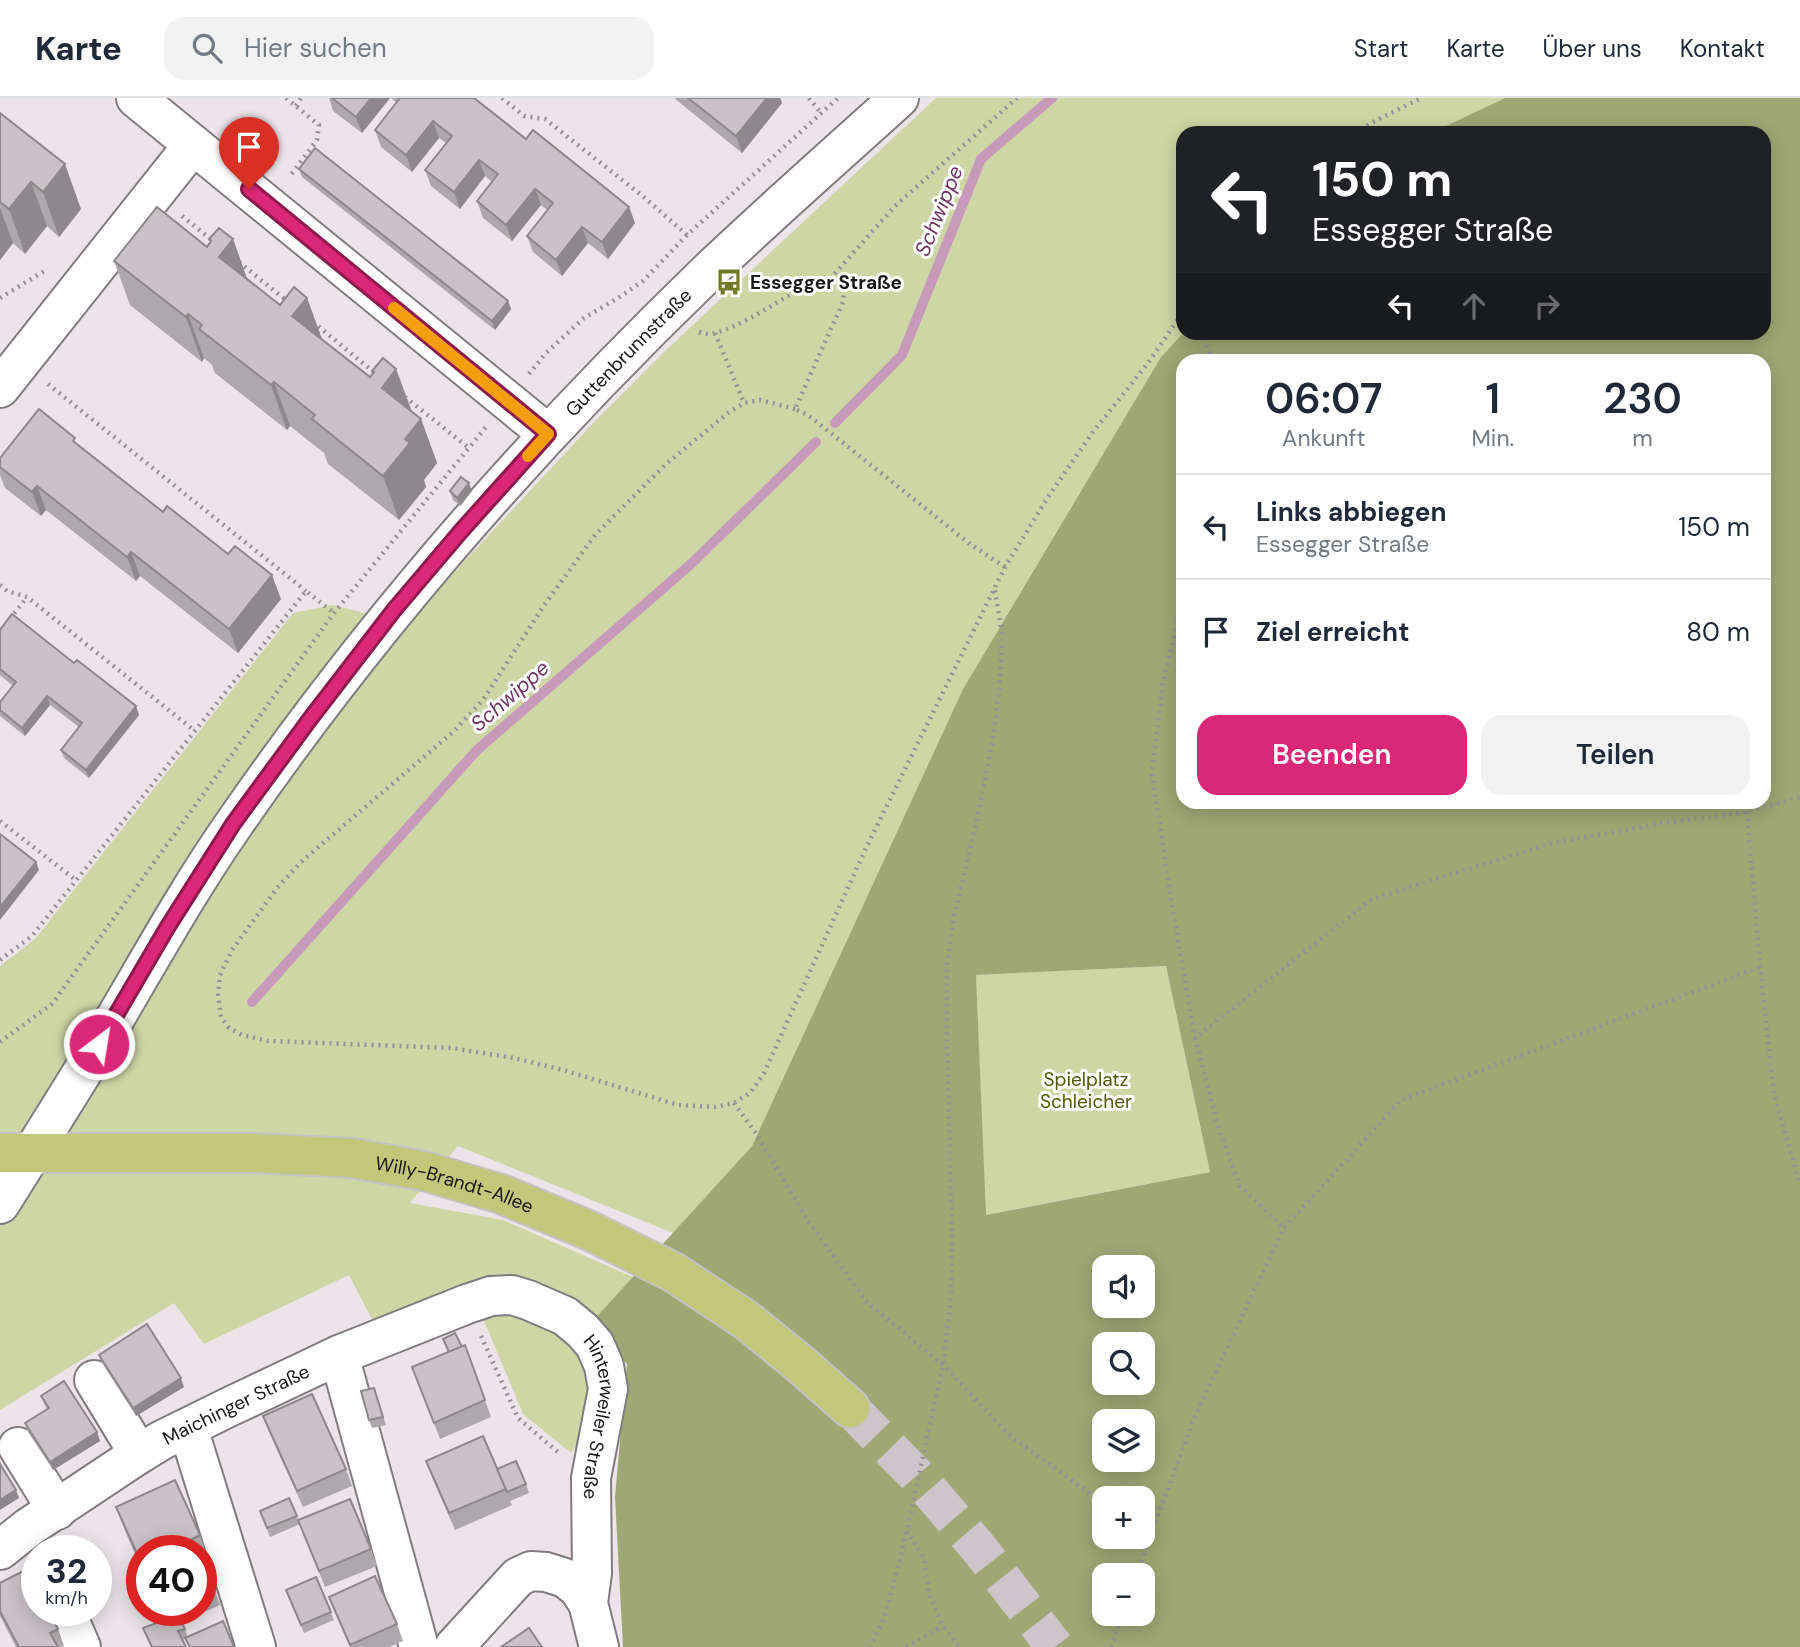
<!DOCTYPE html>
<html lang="de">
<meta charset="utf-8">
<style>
:root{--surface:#fff;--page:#f2f2f3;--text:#1f2937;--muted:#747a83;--line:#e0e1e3;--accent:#db2777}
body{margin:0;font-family:"DM Sans",sans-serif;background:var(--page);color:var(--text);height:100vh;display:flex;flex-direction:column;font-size:26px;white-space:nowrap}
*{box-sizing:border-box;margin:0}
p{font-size:23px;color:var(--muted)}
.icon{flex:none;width:38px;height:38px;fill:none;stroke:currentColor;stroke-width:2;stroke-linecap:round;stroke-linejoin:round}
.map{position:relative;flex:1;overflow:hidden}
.side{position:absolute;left:1176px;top:256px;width:595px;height:455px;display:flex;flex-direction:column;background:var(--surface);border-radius:21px;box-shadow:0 4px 18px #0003}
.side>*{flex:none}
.top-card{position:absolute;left:1176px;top:28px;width:595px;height:214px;border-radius:21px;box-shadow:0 4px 18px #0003;background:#202124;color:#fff;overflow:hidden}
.tools{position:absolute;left:1092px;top:1157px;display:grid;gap:14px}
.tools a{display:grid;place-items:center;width:63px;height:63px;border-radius:14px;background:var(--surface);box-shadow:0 4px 18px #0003;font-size:35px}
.speed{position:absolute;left:21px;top:1437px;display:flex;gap:14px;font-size:35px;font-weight:700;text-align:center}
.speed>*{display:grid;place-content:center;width:91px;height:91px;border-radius:50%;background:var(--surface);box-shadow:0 4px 18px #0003;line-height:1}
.speed small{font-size:18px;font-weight:400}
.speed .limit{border:10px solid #d22;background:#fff;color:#111}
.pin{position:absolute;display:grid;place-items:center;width:60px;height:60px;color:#fff;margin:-72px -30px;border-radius:50% 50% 50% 0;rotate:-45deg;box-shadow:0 0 7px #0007}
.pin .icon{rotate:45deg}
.me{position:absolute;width:77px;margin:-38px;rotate:31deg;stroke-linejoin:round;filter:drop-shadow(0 0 5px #0008)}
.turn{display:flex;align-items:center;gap:24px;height:147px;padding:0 21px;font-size:32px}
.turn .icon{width:91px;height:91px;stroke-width:2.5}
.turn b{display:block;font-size:49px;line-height:60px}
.lanes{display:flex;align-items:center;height:66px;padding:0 21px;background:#0003;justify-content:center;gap:35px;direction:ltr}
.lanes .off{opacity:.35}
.eta{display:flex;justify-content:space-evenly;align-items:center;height:119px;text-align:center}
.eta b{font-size:42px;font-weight:600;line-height:49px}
.button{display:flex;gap:14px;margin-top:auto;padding:14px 21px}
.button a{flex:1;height:80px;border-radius:21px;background:var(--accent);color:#fff;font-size:28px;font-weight:600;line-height:80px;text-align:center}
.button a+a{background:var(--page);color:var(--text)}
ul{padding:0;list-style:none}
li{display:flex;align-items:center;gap:21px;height:105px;padding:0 21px;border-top:2px solid var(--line)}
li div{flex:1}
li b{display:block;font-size:26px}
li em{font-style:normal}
header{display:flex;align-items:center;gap:42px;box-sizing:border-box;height:98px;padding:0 35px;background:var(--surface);border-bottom:2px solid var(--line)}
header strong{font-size:33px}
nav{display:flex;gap:38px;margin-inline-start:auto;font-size:24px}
.search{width:490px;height:63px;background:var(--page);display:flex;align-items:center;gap:18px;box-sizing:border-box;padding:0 24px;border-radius:21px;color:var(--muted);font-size:26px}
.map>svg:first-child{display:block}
.green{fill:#ced6a5}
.forest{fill:#9fa775;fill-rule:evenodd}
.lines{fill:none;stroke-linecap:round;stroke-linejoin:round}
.stream{stroke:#c79aba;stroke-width:10}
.major-tunnel{stroke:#ccc6ca;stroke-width:38;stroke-dasharray:38 19;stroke-linecap:butt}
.minor-casing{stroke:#817c80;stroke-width:42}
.major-casing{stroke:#c3c3c3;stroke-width:42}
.path{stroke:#969194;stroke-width:4.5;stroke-dasharray:2 5;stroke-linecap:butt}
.minor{stroke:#fff;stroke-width:38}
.major{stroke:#c1c87a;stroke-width:38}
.wall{fill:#ada8ab}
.shaded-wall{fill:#8d888b}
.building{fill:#c9c3c7;stroke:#8d888b;stroke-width:2}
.route-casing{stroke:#8e194d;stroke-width:18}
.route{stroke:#db2777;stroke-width:12}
.slow{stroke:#f59e0b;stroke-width:12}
.labels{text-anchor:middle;stroke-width:6;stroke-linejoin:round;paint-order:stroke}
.poi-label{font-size:19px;font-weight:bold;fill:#191718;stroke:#fff;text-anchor:start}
.street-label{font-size:19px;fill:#191718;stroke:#fff}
.park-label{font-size:19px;fill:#515903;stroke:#fff}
.water-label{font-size:21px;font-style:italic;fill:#6f3762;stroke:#fff}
</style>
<header>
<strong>Karte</strong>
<div class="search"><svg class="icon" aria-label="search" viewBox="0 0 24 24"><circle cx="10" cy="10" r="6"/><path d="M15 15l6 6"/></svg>Hier suchen</div>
<nav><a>Start</a><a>Karte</a><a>Über uns</a><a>Kontakt</a></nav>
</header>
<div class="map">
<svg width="1800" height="1549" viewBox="0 0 1800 1549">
<rect width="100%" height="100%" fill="#ebe5e9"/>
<g class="green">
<polygon points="936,0 1505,0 1431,35 1183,35 1183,235 1161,259 963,591 752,1048 673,1135 458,1048 410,1105 503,1122 633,1179 590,1226 517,1185 474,1183 376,1229 349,1177 204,1246 174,1205 0,1312 0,868 35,841 293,515 332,507 407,525 595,323 667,251"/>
<polygon points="1166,868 1210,1074 985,1117 976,877"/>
<polygon points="499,1206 559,1222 595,1279 583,1337 571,1355 523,1316 480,1213"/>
</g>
<path class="forest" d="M1505 0H1800V1549H623L615 1399 627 1266 590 1226 752 1048 963 591 1161 259 1183 235 1764 234V35H1431ZM1183 262H1764V704H1183ZM1166 868 1210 1074 986 1117 976 877ZM1104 1169H1143V1208H1104ZM1104 1246H1143V1284H1104ZM1104 1323H1143V1362H1104ZM1104 1400H1143V1438H1104ZM1104 1477H1143V1516H1104Z"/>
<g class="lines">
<g class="stream">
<polyline points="835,325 902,257 981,61 1052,0"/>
<polyline points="252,904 477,652 691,466 816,344"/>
</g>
<polyline class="major-tunnel" points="850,1310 915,1376 977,1448 1055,1549"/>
<g class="minor-casing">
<g id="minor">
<polyline points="136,0 548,336"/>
<polyline points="0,290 193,47"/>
<path id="s1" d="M0 1106C38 1045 77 984 114 922 153 856 190 789 234 726 372 526 533 343 707 175 770 115 835 58 899 0"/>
<polyline points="339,1257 419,1549"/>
<polyline points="94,1282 139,1356"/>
<polyline points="188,1330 256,1549"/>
<polyline points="18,1349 57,1412"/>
<path id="s2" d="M0 1452 29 1429 139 1356 162 1342 227 1310 339 1257 467 1206 491 1198 512 1197 528 1202 565 1218 583 1233 595 1247 604 1268 608 1291 591 1380 592 1475 588 1505 599 1549"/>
<polyline points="65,1512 81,1549"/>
<polyline points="454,1549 518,1479 531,1473 546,1474 565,1480 578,1490 588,1505"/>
</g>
</g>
<g class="major-casing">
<g id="major">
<path id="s3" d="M0 1055H255L352 1060 424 1073 501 1096 588 1132 673 1174 746 1222 798 1264 850 1310"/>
</g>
</g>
<g class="path">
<polyline points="286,0 319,27 317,42 290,78"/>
<polyline points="502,0 524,18 545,21 645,100 687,137"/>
<polyline points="809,0 821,15"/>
<polyline points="296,8 301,0"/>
<polyline points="1355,35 1371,25 1421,0"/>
<polyline points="182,118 213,143"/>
<polyline points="239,164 287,203"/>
<polyline points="830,181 895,108 1017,0"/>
<polyline points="0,200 46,172"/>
<polyline points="313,224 376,276"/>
<path d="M699 234C705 236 709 237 715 235 754 224 787 194 825 180L839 186 844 193 843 204 795 311 808 317 970 446 1005 469"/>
<polyline points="1202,234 1212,262"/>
<polyline points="715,235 744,305"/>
<polyline points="529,276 546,255 584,220 618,200 643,183 687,137 838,0"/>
<polyline points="48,286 306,493"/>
<polyline points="405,299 469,350"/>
<polyline points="795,311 760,302 744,305 728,315 666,366 595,437 543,509 483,602 453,634 301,764 277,790 232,852 220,877 218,896 221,919 229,930 242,937 268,943 452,950 514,960 563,972 678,1007 715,1009 734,1005 751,994 764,975 866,750 1005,469 1048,399 1093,334 1148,265 1183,214"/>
<polyline points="0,487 7,493 27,499 195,633"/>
<polyline points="1183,504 1163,583 1152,675 1170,795 1195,940 1372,801 1552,745 1663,725 1747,714 1800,699"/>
<polyline points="10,521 27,499"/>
<polyline points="1747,714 1760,869 1774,996 1800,1087"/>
<polyline points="0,723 77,783"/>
<polyline points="0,862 32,838 306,493 334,515"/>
<polyline points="1195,940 1220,1035 1240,1088 1284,1130"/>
<polyline points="0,944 52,906 334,515 486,329"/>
<polyline points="734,1005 755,1034 809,1124 867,1204 943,1267 1008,1336 1104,1406"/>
<polyline points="481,1238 518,1320 560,1356"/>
<polyline points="907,1433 924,1460 929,1496 943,1528 960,1549"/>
<polyline points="1136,1477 1195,1318 1284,1130 1401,1002 1760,869"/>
<polyline points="870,1549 884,1520 893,1488 907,1432 943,1267 951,1197 952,1136 947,945 947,866 952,827 977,722 994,634 1000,581 1002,536 995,492"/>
<polyline points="906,1549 943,1528"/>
<polyline points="1111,1549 1123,1516"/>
</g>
<use href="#minor" class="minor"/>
<use href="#major" class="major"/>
</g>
<g class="wall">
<polygon points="329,0 390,0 362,35 333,13"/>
<polygon points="391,0 474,0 526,41 629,109 635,125 608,161 588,145 562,178 533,154 527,138 547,112 541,107 512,143 483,120 477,103 492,84 485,78 460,111 431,88 425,72 446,45 439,40 412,74 381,49 375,32 397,5"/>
<polygon points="674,0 780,0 782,5 742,55"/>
<polygon points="0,15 81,111 59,139 47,128 25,156 13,145 0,162"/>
<polygon points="299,71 508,203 511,211 495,232 302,79"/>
<polygon points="209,141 233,141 247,181 280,207 307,200 322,241 370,279 373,275 372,273 396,271 412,313 421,321 437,365 424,382 426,389 399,422 328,366 324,355 290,328 287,332 215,275 212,267 204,260 202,264 130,207 114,163 207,149 210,144"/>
<polygon points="78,347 163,414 281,501 238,555 140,478 136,483 46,412 41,418 5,390 0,377 0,360"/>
<polygon points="450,393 472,393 460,408 453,402"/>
<polygon points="0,532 74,565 139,617 89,680 64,660 61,652 79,629 50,607 25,638 0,618 0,604 13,588 0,577"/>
<polygon points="443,1241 462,1249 465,1247 491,1319 440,1341 412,1269 448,1255"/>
<polygon points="99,1257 184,1289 136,1318 102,1265"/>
<polygon points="41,1298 97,1334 100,1343 53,1372 28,1334 25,1325 47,1312"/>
<polygon points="377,1298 386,1327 372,1330 369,1322"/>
<polygon points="263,1318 346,1371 352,1388 303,1409 269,1334"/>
<polygon points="426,1363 497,1371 526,1386 529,1395 510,1403 512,1407 455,1432 432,1379"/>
<polygon points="289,1400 298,1422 371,1451 377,1468 325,1489 300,1426 270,1439 260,1413"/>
<polygon points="116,1409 200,1437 208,1461 202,1464 211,1483 220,1507 182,1524 188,1539 182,1542 186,1549 151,1549 143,1530 157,1525 151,1512 201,1512 201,1452 142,1452 142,1492 133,1468 139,1465 125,1433"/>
<polygon points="316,1479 334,1522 304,1535 286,1492"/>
<polygon points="0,1485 58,1531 64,1548 61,1549 16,1549 0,1518"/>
<polygon points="329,1499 397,1526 403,1543 389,1549 350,1549"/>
</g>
<g class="shaded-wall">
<polygon points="371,0 390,0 362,35 356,19"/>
<polygon points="767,0 780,0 782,5 742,55 736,38"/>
<polygon points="433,23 439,40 412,74 406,57"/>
<polygon points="479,62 485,78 460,111 454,94"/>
<polygon points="65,66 81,111 59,139 43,94"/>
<polygon points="31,84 47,128 25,156 9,111"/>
<polygon points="535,91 541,107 512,143 506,127"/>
<polygon points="629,109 635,125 608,161 602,144"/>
<polygon points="0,110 13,145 0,162"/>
<polygon points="582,129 588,145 562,178 556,162"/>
<polygon points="233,141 249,186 219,159"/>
<polygon points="307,200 323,244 292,218"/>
<polygon points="508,203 511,211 495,232 492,223"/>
<polygon points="188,216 204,260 202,264 186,219"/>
<polygon points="396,271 412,315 382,290"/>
<polygon points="274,284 290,328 287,332 271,287"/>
<polygon points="421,321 437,365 424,382 426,389 399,422 383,378 405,341"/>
<polygon points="469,385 472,393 460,408 457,400"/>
<polygon points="37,388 46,412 41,418 32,394"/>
<polygon points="131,454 140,478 136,483 127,459"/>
<polygon points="272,477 281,501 238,555 229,531"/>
<polygon points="47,598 50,607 25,638 22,630"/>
<polygon points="136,608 139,617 89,680 86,672"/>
<polygon points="36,764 39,772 0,822 0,809"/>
<polygon points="181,1280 184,1289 136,1318 133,1310"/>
<polygon points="97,1334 100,1343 53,1372 50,1364"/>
<polygon points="16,1392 19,1400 0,1412 0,1402"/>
</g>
<g class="building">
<polygon points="332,0 371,0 356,19"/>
<polygon points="400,0 474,0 526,41 533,32 629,109 602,144 582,129 556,162 527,138 553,105 535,91 506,127 477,103 498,76 479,62 454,94 425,72 452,38 433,23 406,57 375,32"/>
<polygon points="688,0 767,0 736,38"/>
<polygon points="0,15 65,66 43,94 31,84 9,111 0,104"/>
<polygon points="315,50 508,203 492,223 299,71"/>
<polygon points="157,109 207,149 211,143 209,141 219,130 233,141 219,159 280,207 294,189 307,200 292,218 370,279 374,274 372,273 383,260 396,271 382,290 421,321 405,341 410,345 383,378 312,321 315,317 274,284 271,287 199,231 202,227 188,216 186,219 114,163"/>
<polygon points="39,311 75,340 73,343 163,414 167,408 228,456 235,448 272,477 229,531 131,454 127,459 37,388 32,394 0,369 0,360"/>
<polygon points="461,379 469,385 457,400 450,393"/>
<polygon points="12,516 74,565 77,562 136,608 86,672 61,652 82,625 47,598 22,630 0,612 0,604 16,584 0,571 0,532"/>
<polygon points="0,736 36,764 0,809"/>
<polygon points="147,1226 181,1280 133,1310 99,1257"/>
<polygon points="455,1235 462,1249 449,1254 443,1241"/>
<polygon points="465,1247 485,1302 434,1325 412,1269"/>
<polygon points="64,1283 97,1334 50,1364 25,1325 49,1310 41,1298"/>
<polygon points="374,1290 383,1319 369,1322 361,1293"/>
<polygon points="312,1296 346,1371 297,1393 263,1318"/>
<polygon points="483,1338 506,1391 449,1415 426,1363"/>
<polygon points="516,1363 526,1386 507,1394 497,1371"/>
<polygon points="0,1366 16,1392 0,1402"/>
<polygon points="175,1382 200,1437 192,1441 197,1452 142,1452 142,1487 133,1468 141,1464 116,1409"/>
<polygon points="289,1400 297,1418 267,1430 260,1413"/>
<polygon points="350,1401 371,1451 319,1473 298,1422"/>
<polygon points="201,1462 211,1483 201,1487"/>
<polygon points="27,1471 37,1491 37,1512 48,1512 58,1531 50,1535 58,1549 19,1549 0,1513 0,1485"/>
<polygon points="375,1478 397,1526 350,1547 329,1499"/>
<polygon points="316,1479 331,1514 301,1527 286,1492"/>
<polygon points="178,1517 185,1531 178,1533 186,1549 152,1549 143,1530"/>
<polygon points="223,1523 234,1549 190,1549 185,1540"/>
<polygon points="529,1530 542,1549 501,1549"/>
</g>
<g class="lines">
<g class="route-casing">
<polyline id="route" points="99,946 167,830 233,726 310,621 394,512 462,432 548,336 249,91"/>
</g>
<use href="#route" class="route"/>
<polyline class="slow" points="394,210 548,336 528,358"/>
</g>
<defs>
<g id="bus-bare" transform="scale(2.1)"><path d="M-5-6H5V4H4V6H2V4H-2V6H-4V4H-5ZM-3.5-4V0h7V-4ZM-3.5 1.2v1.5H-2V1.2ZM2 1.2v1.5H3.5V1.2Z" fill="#717a25" stroke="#fff" stroke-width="2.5" paint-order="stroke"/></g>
</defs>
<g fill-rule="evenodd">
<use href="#bus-bare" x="729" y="184"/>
</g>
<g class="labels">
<g class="poi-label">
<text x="750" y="191">Essegger Straße</text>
</g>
<g class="street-label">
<text dy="7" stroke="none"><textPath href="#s1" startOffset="1062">Guttenbrunnstraße</textPath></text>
<text dy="7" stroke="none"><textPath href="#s3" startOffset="458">Willy-Brandt-Allee</textPath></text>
<text dy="7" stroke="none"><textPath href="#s2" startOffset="278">Maichinger Straße</textPath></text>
<text dy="7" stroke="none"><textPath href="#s2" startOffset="749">Hinterweiler Straße</textPath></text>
</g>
<g class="park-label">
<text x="1086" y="988">Spielplatz<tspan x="1086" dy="22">Schleicher</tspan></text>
</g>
<g class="water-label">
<text transform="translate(939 113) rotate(-68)" y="7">Schwippe</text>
<text transform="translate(510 598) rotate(-41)" y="7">Schwippe</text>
</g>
</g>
</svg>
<div class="tools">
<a><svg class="icon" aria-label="sound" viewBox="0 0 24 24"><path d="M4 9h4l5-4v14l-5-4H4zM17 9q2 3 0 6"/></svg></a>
<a><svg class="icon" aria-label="search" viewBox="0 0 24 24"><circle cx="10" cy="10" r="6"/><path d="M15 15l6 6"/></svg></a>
<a><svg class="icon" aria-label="layers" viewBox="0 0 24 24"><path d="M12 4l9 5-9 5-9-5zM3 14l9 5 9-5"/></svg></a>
<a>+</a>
<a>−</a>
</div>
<div class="speed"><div>32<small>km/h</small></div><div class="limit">40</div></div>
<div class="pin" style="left:249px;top:91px;background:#d93025"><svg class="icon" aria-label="arrive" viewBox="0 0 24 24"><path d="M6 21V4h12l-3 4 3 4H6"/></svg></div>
<svg class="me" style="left:99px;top:946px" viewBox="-20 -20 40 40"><circle r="17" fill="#db2777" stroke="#fff" stroke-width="3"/><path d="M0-11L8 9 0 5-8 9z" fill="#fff"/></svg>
<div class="top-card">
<div class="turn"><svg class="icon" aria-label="left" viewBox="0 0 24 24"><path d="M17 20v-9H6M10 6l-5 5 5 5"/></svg><div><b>150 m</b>Essegger Straße</div></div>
<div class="lanes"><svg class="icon" aria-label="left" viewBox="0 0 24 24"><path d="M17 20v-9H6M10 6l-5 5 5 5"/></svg><svg class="icon off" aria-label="ahead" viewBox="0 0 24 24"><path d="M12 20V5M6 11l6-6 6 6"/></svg><svg class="icon off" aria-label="right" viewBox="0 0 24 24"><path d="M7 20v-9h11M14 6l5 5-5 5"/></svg></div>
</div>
<section class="side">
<div class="eta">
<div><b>06:07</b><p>Ankunft</p></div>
<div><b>1</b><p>Min.</p></div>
<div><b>230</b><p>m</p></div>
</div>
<ul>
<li><svg class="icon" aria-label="left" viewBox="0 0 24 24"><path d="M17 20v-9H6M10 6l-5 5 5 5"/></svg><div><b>Links abbiegen</b><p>Essegger Straße</p></div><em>150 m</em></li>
<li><svg class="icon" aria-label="arrive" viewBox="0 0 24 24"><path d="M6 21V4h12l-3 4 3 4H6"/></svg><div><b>Ziel erreicht</b></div><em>80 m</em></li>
</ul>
<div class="button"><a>Beenden</a><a>Teilen</a></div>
</section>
</div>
